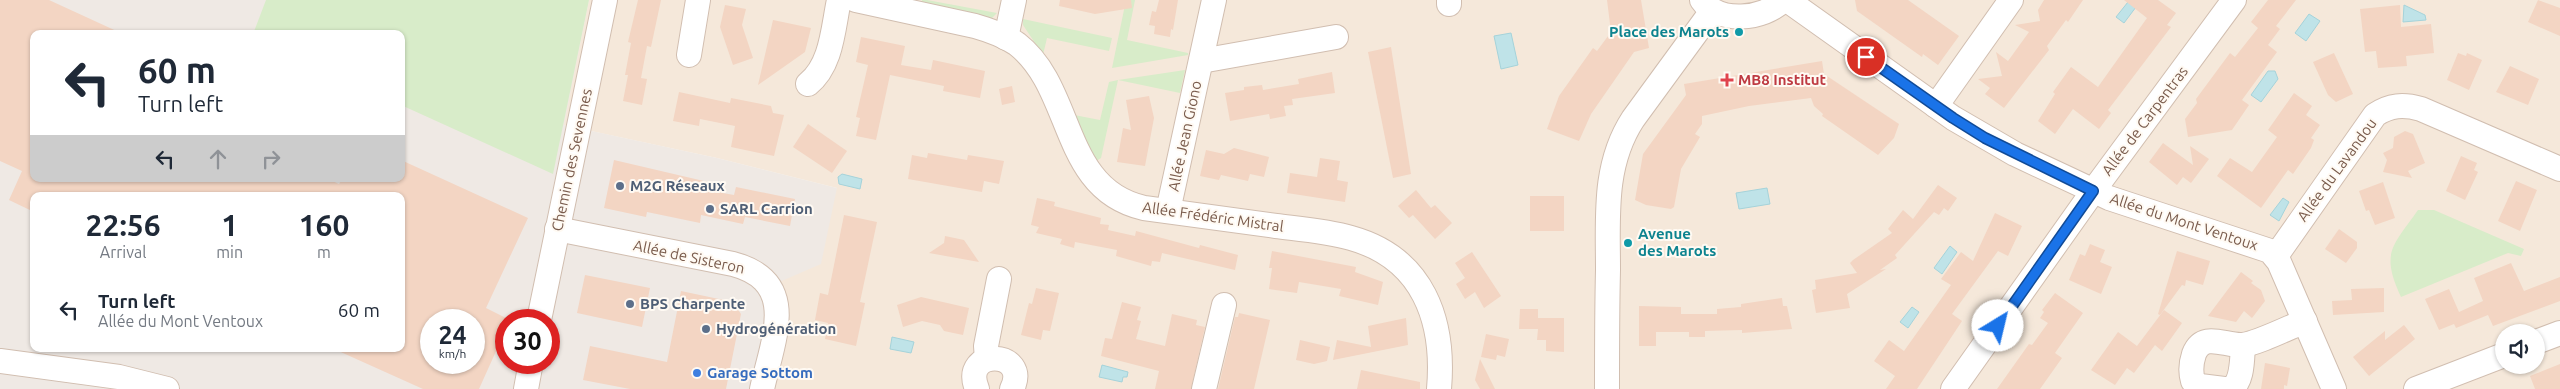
<!DOCTYPE html>
<meta charset="utf-8">
<style>
:root{--surface:#fff;--page:#f6f6f7;--text:#1f2937;--muted:#747a83}
body{margin:0;font-family:Ubuntu,sans-serif;background:var(--page);color:var(--text);height:100vh;display:flex;flex-direction:column;font-size:19px;white-space:nowrap}
*{box-sizing:border-box;margin:0}
p{font-size:16px;color:var(--muted)}
.icon{flex:none;width:28px;height:28px;fill:none;stroke:currentColor;stroke-width:2;stroke-linecap:round;stroke-linejoin:round}
.map{position:relative;flex:1;overflow:hidden}
.sheet{position:absolute;left:30px;top:192px;width:375px;height:160px;display:flex;flex-direction:column;background:var(--surface);border-radius:10px;box-shadow:0 1px 4px #0004}
.sheet>*{flex:none}
.guide{position:absolute;left:30px;top:30px;width:375px;height:152px;border-radius:10px;box-shadow:0 1px 4px #0004;background:#fff;color:var(--text);overflow:hidden}
.controls{position:absolute;left:2495px;top:324px;display:grid;gap:10px}
.controls a{display:grid;place-items:center;width:50px;height:50px;border-radius:50%;background:var(--surface);box-shadow:0 1px 4px #0004;font-size:25px}
.speed{position:absolute;left:420px;top:309px;display:flex;gap:10px;font-size:25px;font-weight:700;text-align:center}
.speed>*{display:grid;place-content:center;width:65px;height:65px;border-radius:50%;background:var(--surface);box-shadow:0 1px 4px #0004;line-height:1}
.speed small{font-size:12px;font-weight:400}
.speed .limit{border:8px solid #d22;background:#fff;color:#111}
.pin{position:absolute;display:grid;place-items:center;width:42px;height:42px;color:#fff;margin:-21px;border:2px solid #fff;border-radius:50%;box-shadow:0 1px 5px #0007}
.me{position:absolute;width:55px;margin:-28px;rotate:36deg;stroke-linejoin:round;filter:drop-shadow(0 0 4px #0008)}
.turn{display:flex;align-items:center;gap:18px;height:105px;padding:0 25px;font-size:22px}
.turn .icon{width:65px;height:65px;stroke-width:2.5}
.turn b{display:block;font-size:35px;line-height:42px}
.lanes{display:flex;align-items:center;height:48px;padding:0 25px;background:#0003;justify-content:center;gap:25px;direction:ltr}
.lanes .off{opacity:.35}
.eta{display:flex;justify-content:space-evenly;align-items:center;height:85px;text-align:center}
.eta b{font-size:30px;font-weight:700;line-height:35px}
ul{padding:0;list-style:none}
li{display:flex;align-items:center;gap:15px;height:65px;padding:0 25px}
li div{flex:1}
li b{display:block;font-size:19px}
li em{font-style:normal}
.map>svg:first-child{display:block}
.residential{fill:#f5e8da;fill-rule:evenodd}
.industrial{fill:#efe9e4;fill-rule:evenodd}
.green{fill:#d8ecc9}
.water{fill:#bfe3e8;stroke:#a5d3da}
.building{fill:#f3d5c3;fill-rule:evenodd}
.lines{fill:none;stroke-linecap:round;stroke-linejoin:round}
.minor-casing{stroke:#d1beb0;stroke-width:26}
.minor{stroke:#fff;stroke-width:24}
.route-casing{stroke:#114b97;stroke-width:12}
.route{stroke:#1a73e8;stroke-width:9}
.culture-dot{fill:#0f9aa8;stroke:#fffaf3;stroke-width:2}
.health-dot{fill:#e0444e;stroke:#fffaf3;stroke-width:2}
.service-dot{fill:#5c6f8a;stroke:#fffaf3;stroke-width:2}
.shop-dot{fill:#3f7fe0;stroke:#fffaf3;stroke-width:2}
.labels{text-anchor:middle;stroke-width:4;stroke-linejoin:round;paint-order:stroke}
.culture-label{font-size:15px;font-weight:bold;fill:#0d838f;stroke:#fffaf3;text-anchor:end}
.health-label{font-size:15px;font-weight:bold;fill:#be3a42;stroke:#fffaf3;text-anchor:start}
.street-label{font-size:15px;fill:#7a5c4d;stroke:#fffaf3}
.service-label{font-size:15px;font-weight:bold;fill:#4e5e75;stroke:#fffaf3;text-anchor:start}
.shop-label{font-size:15px;font-weight:bold;fill:#366cbe;stroke:#fffaf3;text-anchor:start}
</style>
<div class="map">
<svg width="2560" height="389" viewBox="0 0 2560 389">
<rect width="100%" height="100%" fill="#fdf6ec"/>
<path class="residential" d="M589 0H2560V389H762L773 292 837 188 717 158 563 125ZM2504 332H2536V365H2504Z"/>
<path class="industrial" d="M0 0H589L564 125 717 158 837 188 821 264 770 286 762 389H0ZM34 34H401V179H34ZM34 196H401V349H34ZM431 320H474V362H431ZM506 320H549V362H506Z"/>
<g class="green">
<polygon points="266,0 589,0 553,174 401,105 401,34 253,34"/>
<polygon points="922,0 927,0 997,13 991,19 921,5"/>
<polygon points="1126,0 1135,0 1127,40 1188,53 1188,55 1112,68"/>
<polygon points="1023,19 1112,38 1109,51 1047,38 1043,55 1023,25"/>
<polygon points="1185,70 1180,93 1118,80 1101,158 1093,163 1069,114 1100,120 1109,82 1118,80"/>
<path d="M2418 210H2434L2524 249 2521 256 2508 253 2401 297C2380 252 2393 246 2418 210Z"/>
</g>
<g class="water">
<polygon points="2128,2 2136,7 2124,23 2116,17"/>
<polygon points="2404,5 2425,15 2426,20 2403,22"/>
<polygon points="2309,14 2320,21 2306,41 2295,33"/>
<polygon points="1511,33 1518,65 1501,69 1494,36"/>
<polygon points="2268,71 2275,71 2278,79 2261,102 2251,95"/>
<polygon points="842,174 862,179 860,189 839,184 838,177"/>
<polygon points="1767,188 1770,204 1739,209 1736,193"/>
<polygon points="2283,198 2289,202 2279,221 2270,215"/>
<polygon points="1950,246 1957,252 1942,274 1934,268"/>
<polygon points="1912,307 1919,312 1908,328 1900,322"/>
<polygon points="892,337 914,342 911,353 890,349"/>
<polygon points="1102,365 1128,372 1127,377 1123,377 1122,382 1099,377"/>
</g>
<g class="building">
<path d="M0 0H49L123 34H34V179H328L339 184 342 179H401V160L528 218 486 308 510 320H506V329L479 389H423L334 349H401V196H34V212L9 200 22 171 0 161ZM431 320H474V362H431Z"/>
<polygon points="638,0 661,0 651,47 647,46 641,78 647,79 642,105 623,101 628,75 625,75 631,43 628,42"/>
<polygon points="1060,0 1131,0 1132,8 1095,14 1059,6"/>
<polygon points="1159,0 1178,0 1173,30 1171,29 1170,37 1154,34 1155,26 1149,25 1152,11 1156,12"/>
<polygon points="1607,0 1641,0 1649,48 1634,52 1591,114 1579,141 1547,129 1559,96 1593,48 1597,51 1611,32"/>
<polygon points="1855,0 1908,0 1959,36 1938,65 1923,54 1922,57 1857,11"/>
<polygon points="2044,0 2083,0 2068,22 2066,20 2047,46 2049,50 2004,108 1985,94 1990,88 1978,79 2002,76 1996,52 2008,61 2029,32 2015,25 2040,21 2038,10"/>
<polygon points="2124,0 2158,0 2176,13 2167,25 2171,27 2108,110 2111,113 2099,129 2073,109 2055,134 2038,121 2055,94 2053,92 2071,67 2098,87 2147,18"/>
<polygon points="2268,0 2296,0 2276,26 2280,29 2268,45 2277,52 2242,100 2249,105 2232,130 2188,137 2185,119 2197,103 2196,99 2230,53 2235,57 2258,28 2251,22"/>
<polygon points="2538,0 2560,8 2560,36 2528,22"/>
<polygon points="725,5 746,9 742,25 753,58 733,65 720,27"/>
<polygon points="2400,5 2401,27 2431,24 2434,53 2406,56 2407,66 2378,68 2376,51 2365,52 2360,9"/>
<polygon points="773,20 811,28 805,52 758,85"/>
<polygon points="861,37 905,46 901,65 931,70 933,60 985,71 980,98 943,91 944,86 890,75 876,140 856,136 860,118 856,117 868,65 856,62"/>
<polygon points="1391,47 1411,174 1393,178 1368,52"/>
<polygon points="2334,53 2353,94 2336,102 2328,95 2313,62"/>
<polygon points="2458,53 2466,56 2467,53 2482,60 2469,90 2447,80"/>
<polygon points="1822,61 1824,74 1899,124 1894,138 1878,155 1822,116 1823,114 1814,106 1811,98 1749,106 1702,116 1702,124 1695,134 1700,137 1681,169 1674,207 1671,209 1646,205 1635,200 1643,154 1686,95 1684,84"/>
<polygon points="2510,66 2539,79 2528,105 2496,92"/>
<polygon points="1332,72 1335,93 1292,99 1293,105 1284,106 1286,116 1270,119 1269,114 1230,121 1225,93 1244,90 1244,87 1262,85 1263,90 1299,84 1298,79"/>
<polygon points="1012,86 1015,102 1002,105 999,89"/>
<polygon points="679,92 730,103 731,98 771,106 773,113 784,115 774,156 731,147 735,126 700,119 699,126 673,121"/>
<polygon points="2294,93 2312,106 2306,115 2320,125 2311,138 2314,140 2311,148 2293,174 2288,170 2261,208 2217,176 2230,158 2252,172 2277,137 2268,130"/>
<polygon points="1149,96 1154,118 1145,166 1117,162 1123,128 1131,130 1126,100"/>
<polygon points="808,124 847,151 832,173 793,147"/>
<polygon points="2405,131 2413,134 2425,163 2408,171 2412,178 2383,172 2387,160 2383,153 2393,148 2394,137"/>
<polygon points="2163,143 2193,165 2190,146 2209,159 2191,183 2183,177 2177,185 2149,162"/>
<polygon points="1234,148 1269,157 1264,177 1250,174 1248,181 1221,175 1219,180 1200,176 1206,150 1224,154"/>
<polygon points="928,153 967,160 968,155 1004,161 999,184 984,181 982,192 908,179 912,155 927,158"/>
<polygon points="2461,156 2477,163 2474,170 2478,172 2465,200 2446,191"/>
<polygon points="1320,158 1340,161 1337,180 1348,182 1345,202 1287,193 1290,173 1317,177"/>
<polygon points="614,160 708,182 706,190 734,195 736,187 795,199 790,226 745,217 743,224 701,215 700,223 647,212 646,217 604,208"/>
<polygon points="2516,181 2537,190 2520,231 2498,221"/>
<polygon points="2383,182 2395,218 2375,225 2369,210 2366,211 2359,191"/>
<polygon points="1938,185 1957,198 1948,211 1944,208 1939,215 1934,212 1895,255 1897,258 1880,270 1886,269 1847,294 1850,308 1816,313 1812,290 1816,289 1815,280 1857,273 1850,263 1853,260 1892,233 1888,229 1903,210 1913,219"/>
<polygon points="1416,190 1431,208 1435,205 1452,223 1435,239 1413,215 1409,218 1398,206"/>
<rect x="1530" y="196" width="34" height="35"/>
<polygon points="1037,198 1055,202 1054,206 1101,218 1100,224 1109,225 1108,230 1135,236 1136,231 1199,248 1200,245 1238,255 1235,270 1162,253 1160,262 1152,261 1151,266 1116,256 1117,250 1075,242 1074,248 1060,244 1062,239 1036,233 1039,227 1031,225"/>
<polygon points="1995,213 2022,226 2008,256 1998,251 1952,314 1962,321 1917,389 1886,389 1895,376 1874,361 1889,340 1904,351 1951,285 1941,279 1961,252 1973,261"/>
<polygon points="844,215 877,222 860,302 865,303 856,346 825,339 828,323 815,320 820,293 828,295"/>
<polygon points="2339,229 2357,242 2357,248 2346,263 2325,249"/>
<polygon points="945,236 964,240 979,262 929,253 944,243"/>
<polygon points="2090,244 2105,250 2100,262 2112,267 2101,294 2069,280 2080,254 2085,256"/>
<polygon points="1272,251 1356,267 1355,272 1383,282 1378,305 1339,296 1341,289 1299,282 1297,293 1269,289 1272,268 1269,268"/>
<polygon points="2177,251 2210,261 2203,285 2186,280 2185,286 2182,285 2160,315 2158,314"/>
<polygon points="1472,252 1501,296 1484,308 1475,292 1465,299 1456,284 1465,278 1455,263"/>
<polygon points="2511,263 2524,291 2560,277 2560,301 2493,326 2488,315 2456,328 2454,324 2439,330 2425,299 2449,289 2459,312 2483,301 2474,278"/>
<polygon points="2241,272 2253,281 2251,283 2261,290 2265,301 2252,318 2244,311 2236,322 2208,316"/>
<polygon points="585,275 650,288 642,327 577,313"/>
<polygon points="1036,288 1059,293 1050,331 1043,330 1041,340 1021,335 1029,303 1032,304"/>
<polygon points="2384,288 2384,312 2333,315 2332,301 2352,300 2351,289"/>
<polygon points="681,291 733,302 741,314 726,389 630,389 583,380 590,346 667,362"/>
<polygon points="2055,293 2083,313 2055,353 2062,358 2040,389 1997,389 2029,344 2032,345 2048,323 2040,318 2044,312 2042,310"/>
<polygon points="921,297 969,308 963,335 944,331 940,325 922,321 903,327 897,305"/>
<polygon points="1782,298 1783,306 1787,306 1792,329 1742,333 1742,330 1705,331 1705,337 1689,337 1689,332 1656,332 1656,346 1639,346 1639,306 1681,307 1681,314 1717,314 1717,309 1741,307 1741,304"/>
<polygon points="1122,302 1141,307 1137,320 1141,321 1136,339 1165,346 1172,314 1197,320 1196,325 1205,327 1191,389 1155,389 1159,371 1101,356 1105,338 1112,339"/>
<polygon points="1520,309 1538,309 1538,318 1564,318 1564,352 1546,351 1546,340 1537,340 1538,329 1519,329"/>
<polygon points="2164,310 2182,323 2162,351 2155,345 2134,373 2127,368 2115,385 2091,370 2118,332 2137,346"/>
<polygon points="1239,313 1270,320 1254,389 1218,389 1235,317 1238,317"/>
<polygon points="1406,318 1408,345 1333,360 1337,340 1371,347 1368,326"/>
<polygon points="2404,325 2415,339 2369,376 2353,357 2385,331 2385,340"/>
<polygon points="1486,334 1509,339 1505,357 1497,355 1496,360 1481,357"/>
<polygon points="1300,340 1330,347 1327,361 1314,364 1296,360"/>
<polygon points="1480,359 1495,389 1480,389 1475,380"/>
<polygon points="2265,363 2290,368 2287,386 2284,385 2284,389 2261,389"/>
<polygon points="2560,364 2560,389 2535,389 2530,376"/>
<polygon points="1361,370 1420,382 1420,389 1357,389"/>
</g>
<g class="lines">
<g class="minor-casing">
<g id="minor">
<path d="M856 0 975 26C989 30 1004 35 1017 44 1075 89 1060 189 1144 208 1188 214 1232 220 1276 226 1300 229 1327 231 1351 238 1423 258 1445 320 1439 389"/>
<polyline points="1449,0 1449,4"/>
<path d="M1702 0C1718 24 1764 20 1783 0"/>
<polyline points="1787,0 1953,118 2015,154 2109,198 2270,251 2279,262 2334,389"/>
<polyline points="1006,38 1014,0"/>
<polyline points="689,55 698,0"/>
<polyline points="1201,61 1336,37"/>
<path d="M808 84C832 65 833 28 839 0"/>
<polyline points="1936,106 2011,0"/>
<polyline points="1168,211 1214,0"/>
<path d="M557 229 733 264C800 282 773 339 762 389"/>
<path d="M2276 256 2375 115C2390 105 2403 104 2421 109L2560 169"/>
<polyline points="539,320 605,0"/>
<polyline points="2536,342 2560,333"/>
<polyline points="987,359 986,346 999,279"/>
<polyline points="0,361 119,377 167,389"/>
<polyline points="526,389 531,362"/>
<path d="M977 389C960 347 1031 350 1012 389"/>
<polyline points="1204,389 1224,305"/>
<path d="M1607 389C1607 349 1607 310 1608 270 1608 217 1603 165 1633 119L1712 11"/>
<polyline points="1953,389 2099,183 2234,0"/>
<path d="M2224 389 2200 386 2193 381C2190 371 2191 363 2194 354 2203 331 2225 346 2242 345 2256 344 2290 327 2305 321"/>
<path d="M2230 389C2243 383 2242 358 2243 345"/>
<polyline points="2416,389 2504,355"/>
</g>
</g>
<use href="#minor" class="minor"/>
</g>
<g class="lines">
<g class="route-casing">
<polyline id="route" points="1866,57 1953,118 1985,138 2093,191 1998,326"/>
</g>
<use href="#route" class="route"/>
</g>
<g class="culture-dot">
<circle cx="1739" cy="32" r="5"/>
<circle cx="1628" cy="243" r="5"/>
</g>
<path class="health-dot" d="M1724.5 72.5h5v5h5v5h-5v5h-5v-5h-5v-5h5z"/>
<g class="service-dot">
<circle cx="620" cy="186" r="5"/>
<circle cx="710" cy="209" r="5"/>
<circle cx="630" cy="304" r="5"/>
<circle cx="706" cy="329" r="5"/>
</g>
<circle class="shop-dot" cx="697" cy="373" r="5"/>
<g class="labels">
<g class="culture-label">
<text x="1729" y="37">Place des Marots</text>
<text x="1638" y="239" text-anchor="start">Avenue<tspan x="1638" dy="17">des Marots</tspan></text>
</g>
<g class="health-label">
<text x="1738" y="85">MB8 Institut</text>
</g>
<g class="street-label">
<text transform="translate(2145 121) rotate(-53)" y="5">Allée de Carpentras</text>
<text transform="translate(1185 136) rotate(-78)" y="5">Allée Jean Giono</text>
<text transform="translate(572 160) rotate(-78)" y="5">Chemin des Sevennes</text>
<text transform="translate(2337 170) rotate(-54)" y="5">Allée du Lavandou</text>
<text transform="translate(1213 217) rotate(8)" y="5">Allée Frédéric Mistral</text>
<text transform="translate(2184 222) rotate(18)" y="5">Allée du Mont Ventoux</text>
<text transform="translate(689 257) rotate(12)" y="5">Allée de Sisteron</text>
</g>
<g class="service-label">
<text x="630" y="191">M2G Réseaux</text>
<text x="720" y="214">SARL Carrion</text>
<text x="640" y="309">BPS Charpente</text>
<text x="716" y="334">Hydrogénération</text>
</g>
<g class="shop-label">
<text x="707" y="378">Garage Sottom</text>
</g>
</g>
</svg>
<div class="controls">
<a><svg class="icon" aria-label="sound" viewBox="0 0 24 24"><path d="M4 9h4l5-4v14l-5-4H4zM17 9q2 3 0 6"/></svg></a>
</div>
<div class="speed"><div>24<small>km/h</small></div><div class="limit">30</div></div>
<div class="pin" style="left:1866px;top:57px;background:#d93025"><svg class="icon" aria-label="arrive" viewBox="0 0 24 24"><path d="M6 21V4h12l-3 4 3 4H6"/></svg></div>
<svg class="me" style="left:1998px;top:326px" viewBox="-20 -20 40 40"><circle r="19" fill="#fff"/><path d="M0-13L10 11 0 6-10 11z" fill="#1a73e8"/></svg>
<div class="guide">
<div class="turn"><svg class="icon" aria-label="left" viewBox="0 0 24 24"><path d="M17 20v-9H6M10 6l-5 5 5 5"/></svg><div><b>60 m</b>Turn left</div></div>
<div class="lanes"><svg class="icon" aria-label="left" viewBox="0 0 24 24"><path d="M17 20v-9H6M10 6l-5 5 5 5"/></svg><svg class="icon off" aria-label="ahead" viewBox="0 0 24 24"><path d="M12 20V5M6 11l6-6 6 6"/></svg><svg class="icon off" aria-label="right" viewBox="0 0 24 24"><path d="M7 20v-9h11M14 6l5 5-5 5"/></svg></div>
</div>
<section class="sheet">
<div class="eta">
<div><b>22:56</b><p>Arrival</p></div>
<div><b>1</b><p>min</p></div>
<div><b>160</b><p>m</p></div>
</div>
<ul>
<li><svg class="icon" aria-label="left" viewBox="0 0 24 24"><path d="M17 20v-9H6M10 6l-5 5 5 5"/></svg><div><b>Turn left</b><p>Allée du Mont Ventoux</p></div><em>60 m</em></li>
</ul>
</section>
</div>
